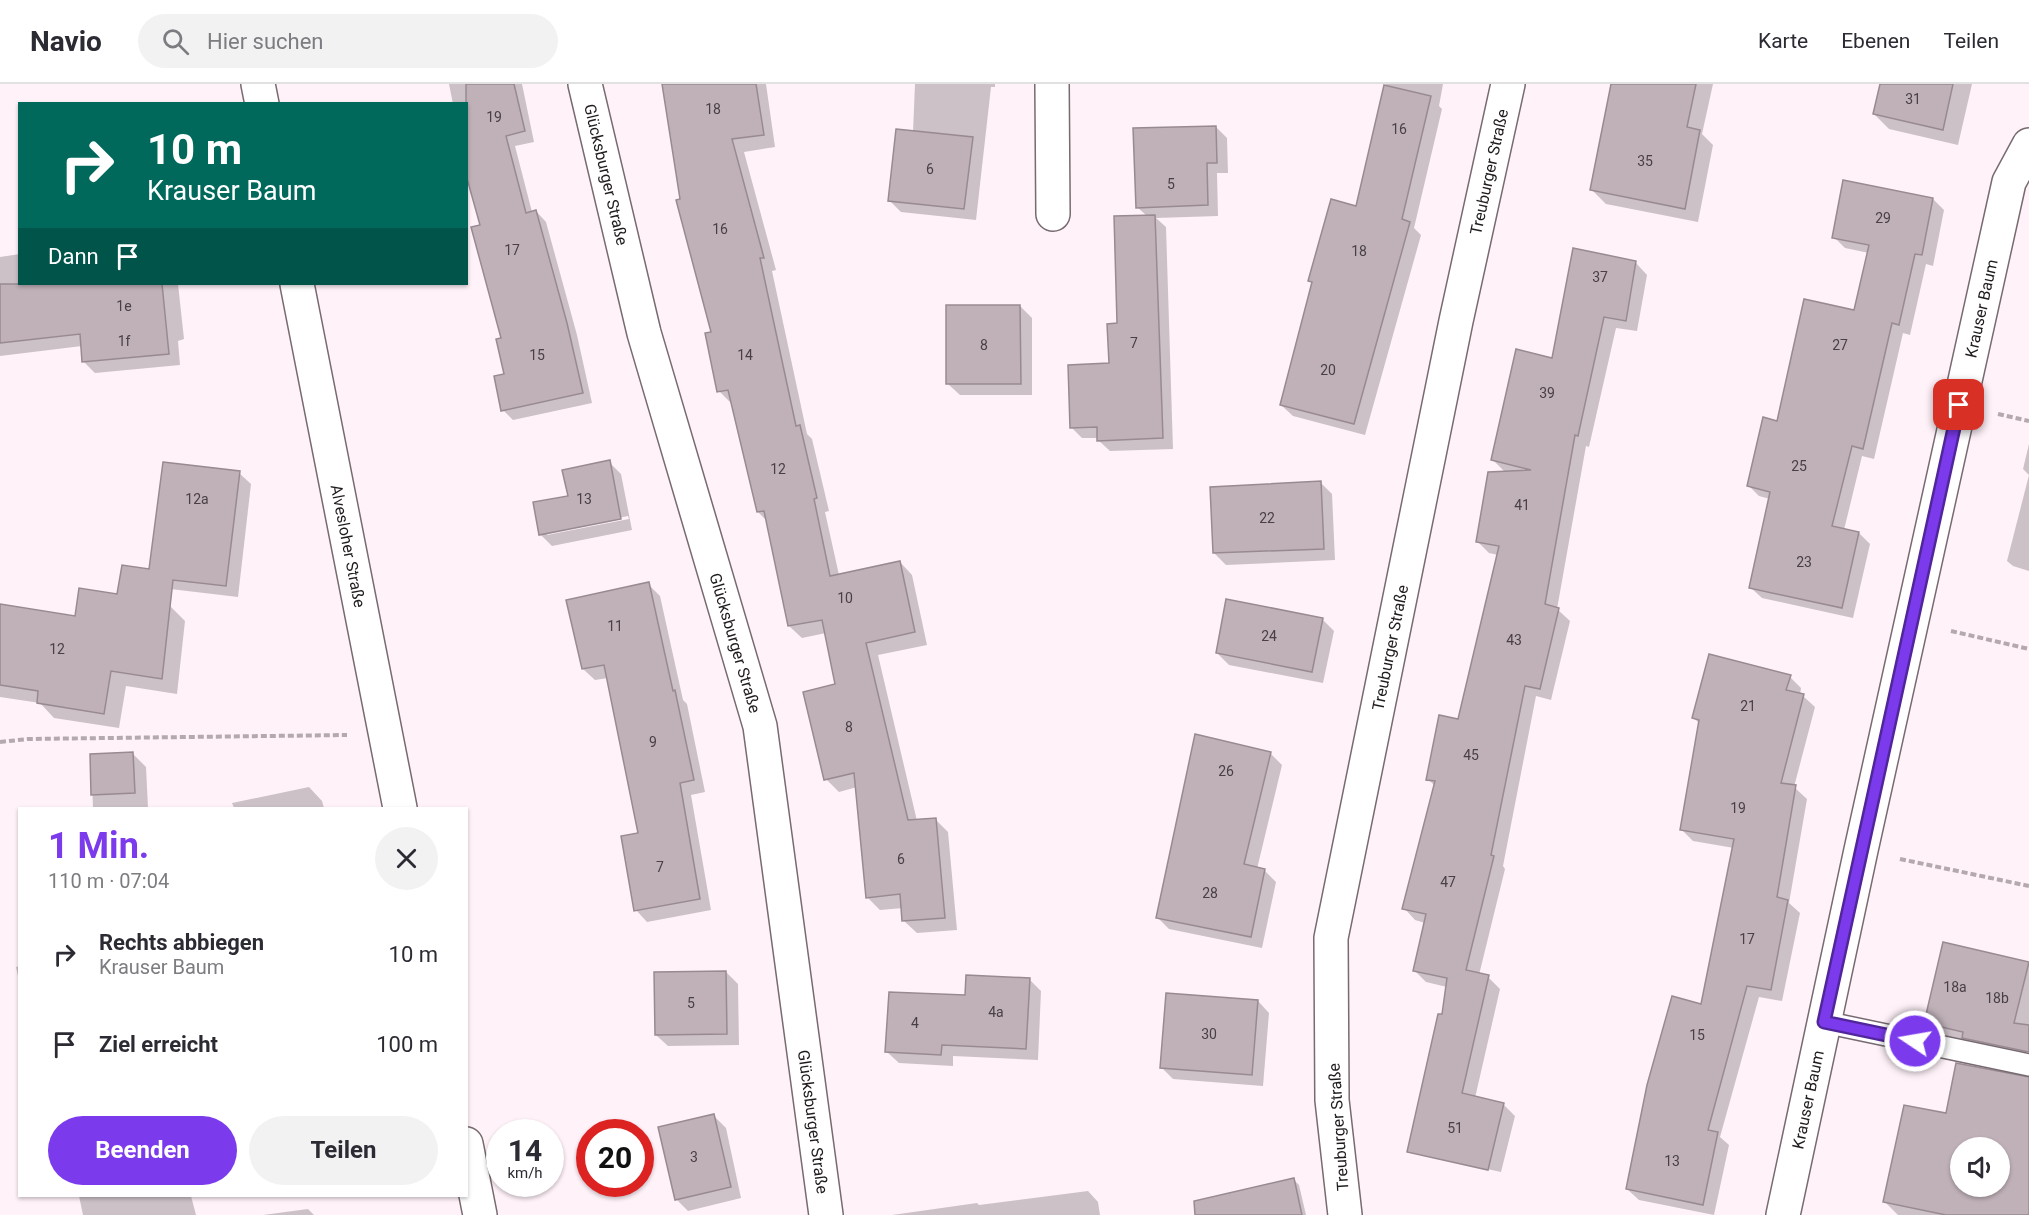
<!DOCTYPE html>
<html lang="de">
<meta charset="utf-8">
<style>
:root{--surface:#fff;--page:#f2f2f3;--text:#2b2b33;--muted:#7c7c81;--line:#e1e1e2;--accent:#7c3aed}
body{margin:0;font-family:Roboto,sans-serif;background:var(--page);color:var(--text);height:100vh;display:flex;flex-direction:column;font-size:22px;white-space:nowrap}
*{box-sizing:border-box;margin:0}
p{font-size:20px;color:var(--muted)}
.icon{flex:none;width:33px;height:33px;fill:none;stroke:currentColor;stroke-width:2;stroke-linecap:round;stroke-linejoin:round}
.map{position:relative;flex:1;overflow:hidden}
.side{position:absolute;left:18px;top:723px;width:450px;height:390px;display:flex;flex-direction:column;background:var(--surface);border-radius:0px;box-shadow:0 2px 4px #0004}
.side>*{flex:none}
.banner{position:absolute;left:18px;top:18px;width:450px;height:183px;border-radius:0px;box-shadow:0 2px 4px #0004;background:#00695c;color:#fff;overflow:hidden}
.tools{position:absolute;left:1950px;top:1053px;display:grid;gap:12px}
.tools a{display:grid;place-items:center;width:60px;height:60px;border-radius:50%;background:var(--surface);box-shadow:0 2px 4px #0004;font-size:30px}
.speed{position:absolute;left:486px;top:1035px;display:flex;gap:12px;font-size:30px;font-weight:700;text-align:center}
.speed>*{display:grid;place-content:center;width:78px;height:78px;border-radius:50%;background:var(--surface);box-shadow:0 2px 4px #0004;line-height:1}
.speed small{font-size:15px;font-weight:400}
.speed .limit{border:9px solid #d22;background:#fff;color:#111}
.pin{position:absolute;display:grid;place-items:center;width:51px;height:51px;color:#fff;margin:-26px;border-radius:12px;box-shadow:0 3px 9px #0006}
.me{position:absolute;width:66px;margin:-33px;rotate:282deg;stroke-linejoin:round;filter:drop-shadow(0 0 4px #0008)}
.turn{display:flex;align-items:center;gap:21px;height:126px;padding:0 30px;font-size:27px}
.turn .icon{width:78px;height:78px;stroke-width:2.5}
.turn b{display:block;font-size:42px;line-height:51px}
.then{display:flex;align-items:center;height:57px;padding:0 30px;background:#0003;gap:12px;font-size:22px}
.round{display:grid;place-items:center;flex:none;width:63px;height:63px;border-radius:32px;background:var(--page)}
.headline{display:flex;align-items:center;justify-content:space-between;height:102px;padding:0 30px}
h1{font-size:36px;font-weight:700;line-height:45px;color:var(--accent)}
.primary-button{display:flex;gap:12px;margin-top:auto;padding:12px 30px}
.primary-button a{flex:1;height:69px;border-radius:36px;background:var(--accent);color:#fff;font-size:24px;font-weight:700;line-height:69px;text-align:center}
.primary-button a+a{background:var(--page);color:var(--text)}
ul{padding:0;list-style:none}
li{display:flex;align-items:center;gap:18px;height:90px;padding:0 30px}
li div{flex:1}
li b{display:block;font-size:22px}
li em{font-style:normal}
header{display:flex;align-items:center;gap:36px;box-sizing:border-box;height:84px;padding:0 30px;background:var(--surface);border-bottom:2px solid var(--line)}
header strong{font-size:28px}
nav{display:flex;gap:33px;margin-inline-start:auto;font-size:21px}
.search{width:420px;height:54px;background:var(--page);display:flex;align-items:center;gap:15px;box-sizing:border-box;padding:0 21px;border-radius:33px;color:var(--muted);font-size:22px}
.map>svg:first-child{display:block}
.shadow{fill:#0003;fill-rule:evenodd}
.building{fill:#c0b1b9;stroke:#998a92;stroke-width:1.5;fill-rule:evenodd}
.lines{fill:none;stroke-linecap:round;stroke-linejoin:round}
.service-casing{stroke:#776a71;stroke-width:24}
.minor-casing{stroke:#776a71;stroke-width:36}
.tertiary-casing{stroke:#776a71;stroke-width:36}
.path{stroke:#b3a9af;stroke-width:4;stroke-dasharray:6 3;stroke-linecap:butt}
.service{stroke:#fff;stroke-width:21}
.minor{stroke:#fff;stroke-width:33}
.tertiary{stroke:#fff;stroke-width:33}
.route-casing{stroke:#51269a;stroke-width:15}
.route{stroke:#7c3aed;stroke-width:10}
.labels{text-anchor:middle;stroke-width:5;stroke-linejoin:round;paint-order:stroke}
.number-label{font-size:14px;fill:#484045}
.street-label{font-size:16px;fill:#201b1e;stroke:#fff}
</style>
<header>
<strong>Navio</strong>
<div class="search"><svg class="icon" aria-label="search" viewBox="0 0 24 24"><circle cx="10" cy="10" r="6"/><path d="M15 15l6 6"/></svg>Hier suchen</div>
<nav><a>Karte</a><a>Ebenen</a><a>Teilen</a></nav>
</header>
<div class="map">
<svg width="2029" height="1131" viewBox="0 0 2029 1131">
<rect width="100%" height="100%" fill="#fff2f9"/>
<g class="shadow">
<polygon points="449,0 522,0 534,58 515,62 532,128 536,127 546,138 577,251 592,319 513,336 503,326 506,291 503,255 481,142 466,20 453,20"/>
<polygon points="663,0 766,0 775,63 744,68 776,186 772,187 807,350 812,355 829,427 825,428 839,491 900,478 912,491 927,561 878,571 917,737 936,736 948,748 957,846 917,849 904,837 903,824 880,826 867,813 857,703 839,708 826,695 837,601 826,549 802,554 789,542 767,437 758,428 732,320 719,307 713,249 681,116"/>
<polygon points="915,0 995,0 995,3 991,3 976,136 901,128 889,116 913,48"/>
<polygon points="1386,0 1443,0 1439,22 1442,25 1414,144 1421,151 1365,351 1293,332 1281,321 1313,200 1309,196 1357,124"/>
<polygon points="1610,0 1713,0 1702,50 1713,61 1698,138 1606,120 1592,106 1613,1"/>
<polygon points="1881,0 1972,0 1958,61 1889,45 1874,30"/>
<polygon points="1216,43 1227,54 1228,89 1217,89 1218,132 1156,134 1166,143 1173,365 1110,367 1098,356 1098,354 1082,354 1071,343 1110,281 1147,132 1137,123"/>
<polygon points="1933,115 1944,126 1933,182 1926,180 1910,251 1903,249 1874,375 1862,372 1844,446 1859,449 1870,460 1853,534 1762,514 1750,503 1770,415 1759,412 1748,401 1778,339 1855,227 1869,169 1845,164 1834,153"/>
<polygon points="20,170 20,200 178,200 184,255 178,257 180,281 95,289 83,277 82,262 0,272 0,173"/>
<polygon points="1636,179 1647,191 1637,247 1616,244 1589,363 1586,362 1557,525 1570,537 1551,616 1536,612 1503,782 1505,785 1479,891 1488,893 1500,905 1475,1014 1503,1020 1515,1032 1501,1088 1422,1071 1447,903 1426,898 1414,886 1425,839 1415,836 1404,824 1435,702 1428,695 1459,636 1498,471 1489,469 1477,457 1506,389 1492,375 1553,276"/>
<polygon points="1020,222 1032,234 1032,311 960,311 948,300"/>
<polygon points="2029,360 2029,391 2023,385"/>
<path d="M609 378 621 390 632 446 552 462 540 450 569 413ZM628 432 629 435 547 451V448Z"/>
<polygon points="239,389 251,400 238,513 162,504"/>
<polygon points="2029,391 2029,487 2013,482 2007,477"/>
<polygon points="1320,398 1332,410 1335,476 1226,481 1214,469"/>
<polygon points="648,500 660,512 683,616 687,620 705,708 691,711 711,826 647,838 636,826 640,750 608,594 595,596 583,585"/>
<polygon points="0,521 76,533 169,521 185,537 177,610 126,602 119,644 54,634 40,619 0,613"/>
<polygon points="1322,535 1334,547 1323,599 1229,581 1217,569"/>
<polygon points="1790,593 1801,604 1800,611 1803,612 1815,623 1794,703 1807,715 1789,819 1800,829 1782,917 1759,913 1720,1053 1729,1061 1714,1131 1639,1116 1627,1105 1702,922 1734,764 1693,757 1682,746 1700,640 1694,634"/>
<polygon points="1270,669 1282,681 1257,785 1264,786 1276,798 1262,864 1169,845 1157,833"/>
<polygon points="133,670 146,683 148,724 93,724 91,672"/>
<polygon points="309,703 322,717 324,724 234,724 232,719"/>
<polygon points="1944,860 2029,880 2029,968 2025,967 2023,975 1968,958 1937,950 1925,939"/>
<polygon points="20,882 20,901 16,883"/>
<polygon points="726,888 738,900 739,961 668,962 656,951"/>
<polygon points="1029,895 1041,907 1038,976 953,972 953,982 899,979 887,968 967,913"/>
<polygon points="1258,917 1269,929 1263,1002 1173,995 1162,984"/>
<path d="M1905 1022 2029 1048V1131H1898L1885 1118ZM1960 1064H2000V1102H1960Z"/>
<polygon points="714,1032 726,1044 741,1114 688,1127 676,1115"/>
<polygon points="1293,1095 1299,1101 1306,1131 1257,1131"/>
<polygon points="1088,1107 1098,1118 1100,1131 892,1131 977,1119 979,1121"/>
<polygon points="79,1112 191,1112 196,1131 83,1131"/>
<polygon points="308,1125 314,1131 263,1131"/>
</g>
<g class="building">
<polygon points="466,0 514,0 525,47 506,52 526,129 536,126 567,239 583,309 501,327 494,292 504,290 496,255 501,254 471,143 480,141 466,91"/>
<polygon points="662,0 756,0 764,51 732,55 764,174 760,174 796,342 800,341 817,414 814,415 830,492 900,477 915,548 866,559 908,736 936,734 945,834 902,837 900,810 866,814 854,689 824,696 803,608 835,600 822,536 788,542 764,427 757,428 728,306 717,308 705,249 711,248 676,116 680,115"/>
<polygon points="1611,0 1696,0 1687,43 1700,46 1685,125 1590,106"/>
<polygon points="1880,0 1953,0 1943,46 1873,30"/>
<polygon points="1384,1 1431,12 1402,135 1410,138 1354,340 1280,321 1312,198 1308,197 1331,115 1356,122"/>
<polygon points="1216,42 1217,79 1207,79 1208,121 1136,124 1133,44"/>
<polygon points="896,45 973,53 964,125 888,117"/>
<polygon points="1843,96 1933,114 1922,171 1915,170 1899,241 1892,239 1863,365 1852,362 1832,442 1859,448 1842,524 1749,504 1770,408 1747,402 1763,333 1777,337 1804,215 1854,226 1869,161 1832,154"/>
<polygon points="1155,131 1163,354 1097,357 1097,343 1070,344 1068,281 1109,279 1107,240 1117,239 1114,132"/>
<polygon points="1573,164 1636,177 1626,237 1604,233 1578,352 1575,351 1545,520 1559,524 1540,605 1525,602 1491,771 1494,772 1466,886 1489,891 1462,1009 1504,1019 1488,1086 1407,1068 1438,930 1442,930 1447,894 1413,887 1426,830 1402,825 1435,697 1426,696 1439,631 1458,635 1499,462 1476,458 1488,388 1531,386 1491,376 1516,265 1552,274"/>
<polygon points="0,200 162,200 169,270 82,278 80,250 0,259"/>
<polygon points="946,221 1020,221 1021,300 946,300"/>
<polygon points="610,376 621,435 539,451 533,418 568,412 562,386"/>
<polygon points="163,378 240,387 226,502 173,496 162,595 111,587 104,630 37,619 38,607 0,601 0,520 75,532 79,504 117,510 122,481 149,485"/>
<polygon points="1321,397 1324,465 1213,469 1210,403"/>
<polygon points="649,498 673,607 675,606 694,696 680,699 700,815 634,827 621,752 638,749 604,581 582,585 566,516"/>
<polygon points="1226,515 1323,534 1312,588 1216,569"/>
<polygon points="1709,570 1791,591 1786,606 1804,610 1781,699 1796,701 1777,813 1788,816 1771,906 1747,902 1708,1046 1718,1048 1703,1121 1626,1105 1647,1001 1672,912 1701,920 1734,755 1680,746 1699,636 1692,634"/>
<polygon points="1195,650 1271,668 1244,780 1265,785 1251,853 1156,834"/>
<polygon points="133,668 135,709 91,711 90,670"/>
<polygon points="1943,858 2029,878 2014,939 2029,941 2029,968 1962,954 1963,948 1924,939"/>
<polygon points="726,887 727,950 655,951 654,888"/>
<polygon points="966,891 1030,894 1026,965 942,961 941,971 885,968 889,908 965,911"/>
<polygon points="1166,909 1258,916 1252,991 1160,984"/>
<path d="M1956 979 2029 993V1131H1946L1883 1118 1904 1021 1946 1029ZM1960 1064H2000V1102H1960Z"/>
<polygon points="714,1030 731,1103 675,1116 658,1043"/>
<polygon points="1294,1094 1302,1131 1195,1131 1194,1117"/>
</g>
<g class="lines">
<g class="service-casing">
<polyline id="service" points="1824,938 2029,981"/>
</g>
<g class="minor-casing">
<g id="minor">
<path id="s1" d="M585 0 644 249 760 642 826 1131"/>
<polyline points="1052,0 1053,130"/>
<path id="s2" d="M1345 1131 1332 1016 1331 854 1456 237 1508 0"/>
<path id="s3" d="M1783 1131 1861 766 2009 98 2029 61"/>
</g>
</g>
<g class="tertiary-casing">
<g id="tertiary">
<polyline points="258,0 262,20"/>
<path id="s4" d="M297 200 400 724"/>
<polyline points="466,1060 480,1131"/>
</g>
</g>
<g class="path">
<polyline points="1998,330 2029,337"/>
<polyline points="1951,547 2029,565"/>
<polyline points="0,658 28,655 347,651"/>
<polyline points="1900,775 2029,802"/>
</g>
<use href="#service" class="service"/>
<use href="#minor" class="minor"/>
<use href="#tertiary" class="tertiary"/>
</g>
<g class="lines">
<g class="route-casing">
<polyline id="route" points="1915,957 1824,938 1959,321"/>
</g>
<use href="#route" class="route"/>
</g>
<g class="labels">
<g class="number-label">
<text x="1913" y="20">31</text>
<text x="713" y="30">18</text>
<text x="494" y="38">19</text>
<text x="1399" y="50">16</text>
<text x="1645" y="82">35</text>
<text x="930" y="90">6</text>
<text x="1171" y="105">5</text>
<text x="1883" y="139">29</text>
<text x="720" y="150">16</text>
<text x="512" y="171">17</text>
<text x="1359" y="172">18</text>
<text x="1600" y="198">37</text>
<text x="124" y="227">1e</text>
<text x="124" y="262">1f</text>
<text x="1134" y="264">7</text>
<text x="984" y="266">8</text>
<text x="1840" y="266">27</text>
<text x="537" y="276">15</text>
<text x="745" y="276">14</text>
<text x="1328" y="291">20</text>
<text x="1547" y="314">39</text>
<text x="1799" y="387">25</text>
<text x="778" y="390">12</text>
<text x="197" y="420">12a</text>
<text x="584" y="420">13</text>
<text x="1522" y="426">41</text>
<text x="1267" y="439">22</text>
<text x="1804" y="483">23</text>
<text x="845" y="519">10</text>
<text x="615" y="547">11</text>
<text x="1269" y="557">24</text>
<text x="1514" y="561">43</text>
<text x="57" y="570">12</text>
<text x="1748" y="627">21</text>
<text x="849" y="648">8</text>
<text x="653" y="663">9</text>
<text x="1471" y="676">45</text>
<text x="1226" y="692">26</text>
<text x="1738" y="729">19</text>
<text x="901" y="780">6</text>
<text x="660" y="788">7</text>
<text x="1448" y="803">47</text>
<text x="1210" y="814">28</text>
<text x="1747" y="860">17</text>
<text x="1955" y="908">18a</text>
<text x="1997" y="919">18b</text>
<text x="691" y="924">5</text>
<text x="996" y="933">4a</text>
<text x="915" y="944">4</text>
<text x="1209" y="955">30</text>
<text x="1697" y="956">15</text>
<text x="1455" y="1049">51</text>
<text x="694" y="1078">3</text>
<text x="1672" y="1082">13</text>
</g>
<g class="street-label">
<text dy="6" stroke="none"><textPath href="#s2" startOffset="1060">Treuburger Straße</textPath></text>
<text dy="6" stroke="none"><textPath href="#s1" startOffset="93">Glücksburger Straße</textPath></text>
<text dy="6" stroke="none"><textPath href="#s3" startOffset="928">Krauser Baum</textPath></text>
<text dy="6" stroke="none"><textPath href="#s4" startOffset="267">Alvesloher Straße</textPath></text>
<text dy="6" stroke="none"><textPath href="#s1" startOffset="579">Glücksburger Straße</textPath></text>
<text dy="6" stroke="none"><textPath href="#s2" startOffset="574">Treuburger Straße</textPath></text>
<text dy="6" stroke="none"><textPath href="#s3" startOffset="118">Krauser Baum</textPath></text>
<text dy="6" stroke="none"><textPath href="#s1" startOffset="1065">Glücksburger Straße</textPath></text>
<text transform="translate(1338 1043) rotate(-94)" y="6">Treuburger Straße</text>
</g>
</g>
</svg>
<div class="tools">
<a><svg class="icon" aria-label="sound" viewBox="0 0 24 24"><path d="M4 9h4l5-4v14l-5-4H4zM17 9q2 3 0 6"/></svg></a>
</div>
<div class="speed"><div>14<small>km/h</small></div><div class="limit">20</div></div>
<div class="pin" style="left:1959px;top:321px;background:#d93025"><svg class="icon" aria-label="arrive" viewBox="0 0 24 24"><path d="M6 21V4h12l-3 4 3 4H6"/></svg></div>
<svg class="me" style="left:1915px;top:957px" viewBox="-20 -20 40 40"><circle r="17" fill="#7c3aed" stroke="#fff" stroke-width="3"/><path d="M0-11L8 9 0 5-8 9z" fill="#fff"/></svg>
<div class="banner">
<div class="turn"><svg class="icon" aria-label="right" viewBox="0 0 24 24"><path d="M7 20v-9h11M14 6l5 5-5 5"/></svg><div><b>10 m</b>Krauser Baum</div></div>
<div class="then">Dann<svg class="icon" aria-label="arrive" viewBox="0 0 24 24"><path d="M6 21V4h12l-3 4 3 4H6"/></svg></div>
</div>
<section class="side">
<div class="headline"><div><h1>1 Min.</h1><p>110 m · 07:04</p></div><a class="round"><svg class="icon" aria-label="close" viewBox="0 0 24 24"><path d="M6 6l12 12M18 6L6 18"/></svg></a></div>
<ul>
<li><svg class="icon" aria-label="right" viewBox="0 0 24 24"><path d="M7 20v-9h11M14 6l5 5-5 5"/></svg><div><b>Rechts abbiegen</b><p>Krauser Baum</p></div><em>10 m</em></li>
<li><svg class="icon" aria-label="arrive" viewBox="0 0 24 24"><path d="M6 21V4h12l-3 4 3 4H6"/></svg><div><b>Ziel erreicht</b></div><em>100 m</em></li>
</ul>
<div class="primary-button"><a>Beenden</a><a>Teilen</a></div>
</section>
</div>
